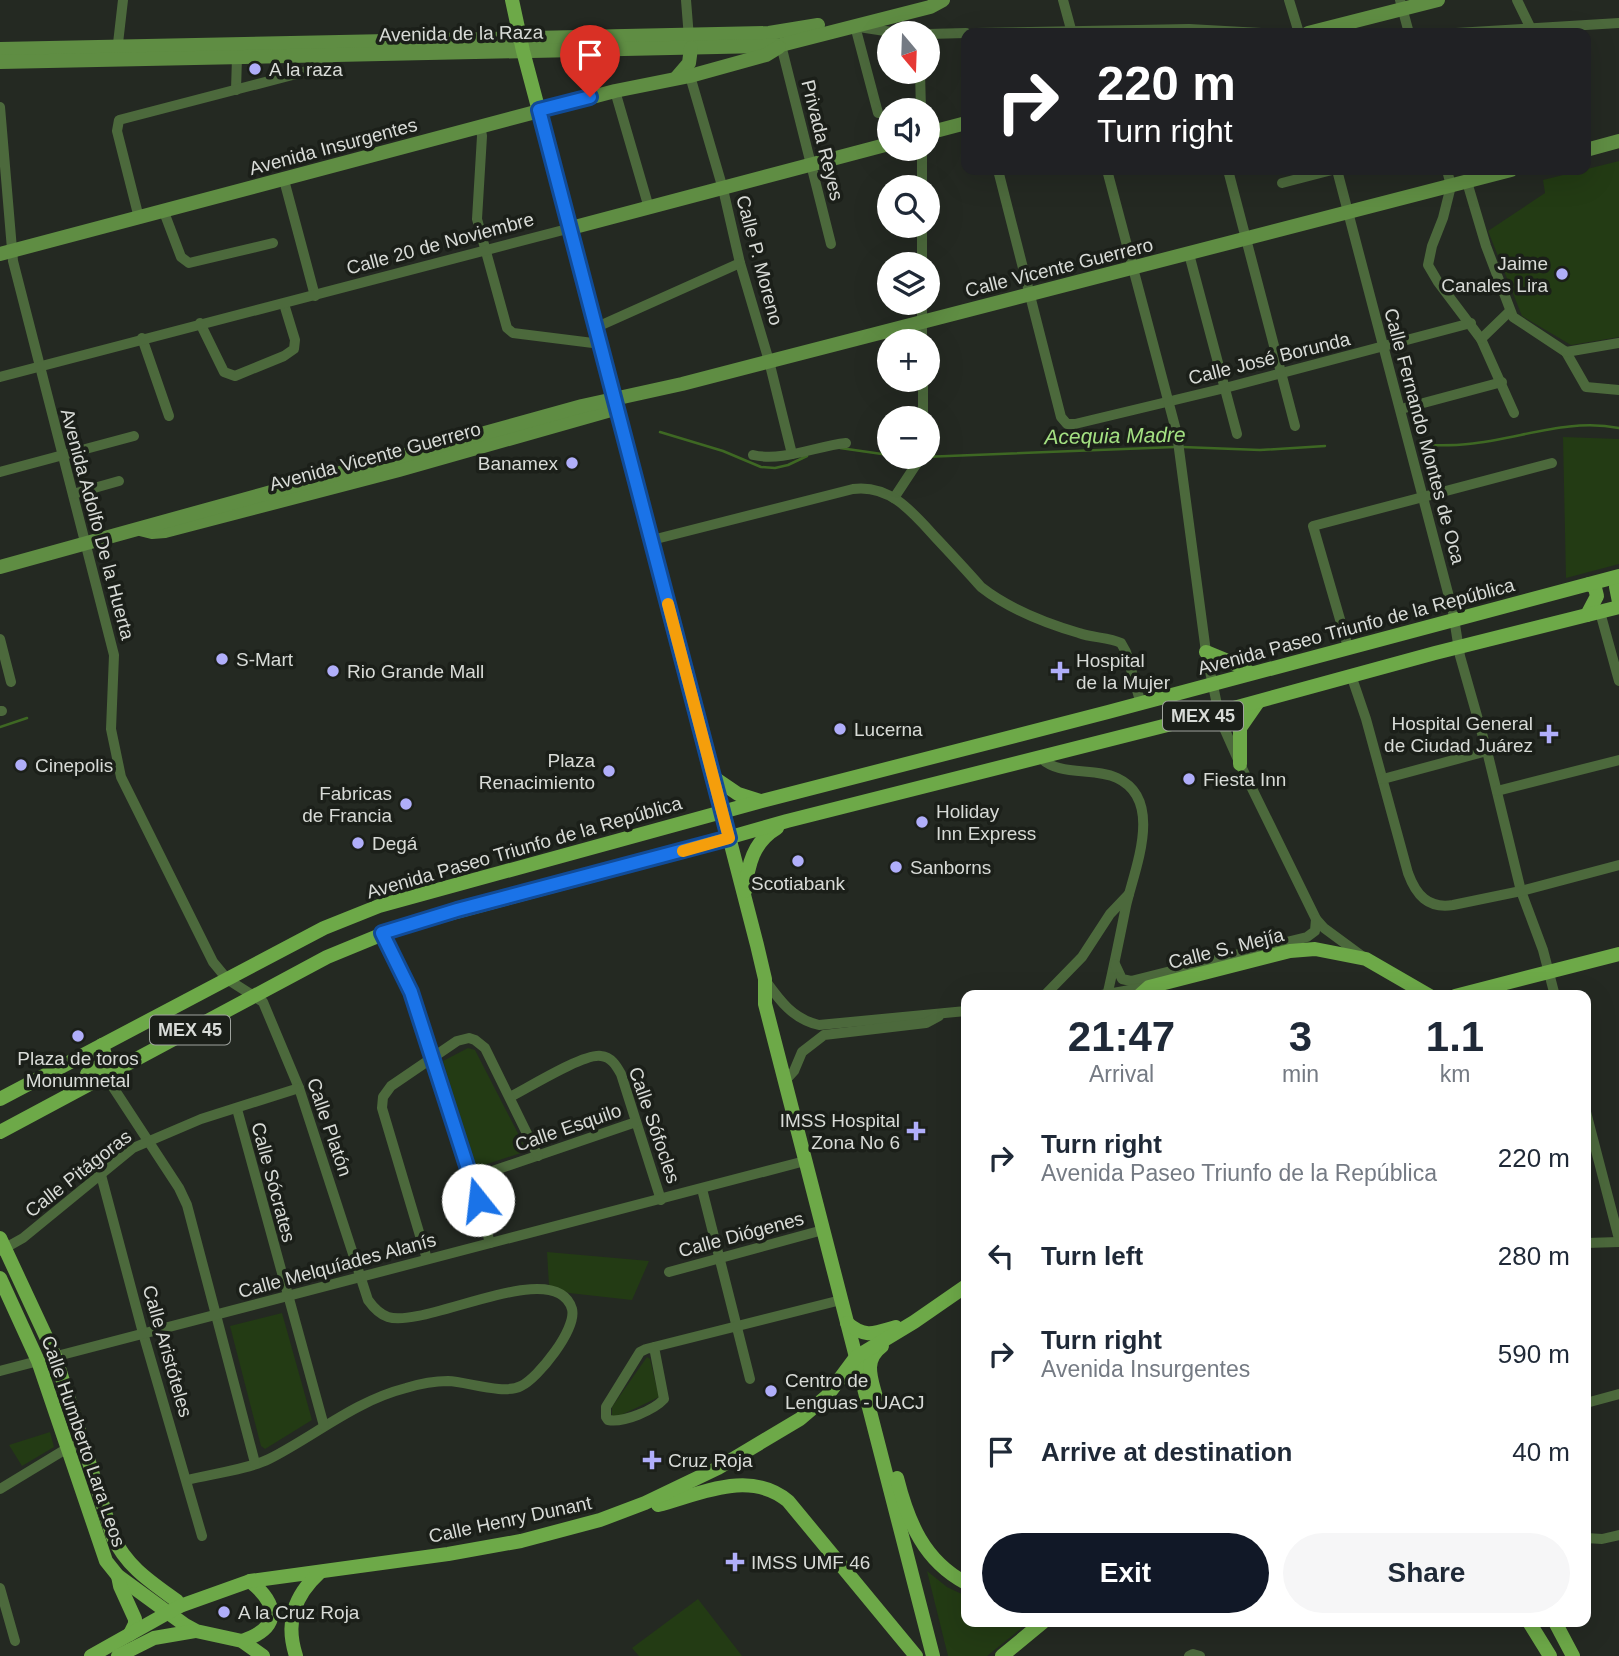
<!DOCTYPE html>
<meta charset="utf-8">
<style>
:root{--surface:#fff;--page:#f6f6f7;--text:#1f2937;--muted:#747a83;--accent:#111827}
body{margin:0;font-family:Arial,sans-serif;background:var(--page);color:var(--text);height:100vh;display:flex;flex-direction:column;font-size:26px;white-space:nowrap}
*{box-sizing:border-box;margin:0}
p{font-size:23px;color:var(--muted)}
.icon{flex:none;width:38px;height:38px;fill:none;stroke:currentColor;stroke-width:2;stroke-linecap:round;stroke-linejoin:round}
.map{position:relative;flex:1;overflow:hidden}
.side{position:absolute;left:961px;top:990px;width:630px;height:637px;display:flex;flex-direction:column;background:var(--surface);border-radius:14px;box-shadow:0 7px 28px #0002}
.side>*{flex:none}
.guide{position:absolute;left:961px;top:28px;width:630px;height:147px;border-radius:14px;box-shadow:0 7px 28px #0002;background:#202124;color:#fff;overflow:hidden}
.needle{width:46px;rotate:161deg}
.controls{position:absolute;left:877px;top:21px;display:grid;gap:14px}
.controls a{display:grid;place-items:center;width:63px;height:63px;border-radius:50%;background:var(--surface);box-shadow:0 7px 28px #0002;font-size:35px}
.pin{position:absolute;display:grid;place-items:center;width:60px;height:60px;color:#fff;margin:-72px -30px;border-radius:50% 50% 50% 0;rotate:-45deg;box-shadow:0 0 7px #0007}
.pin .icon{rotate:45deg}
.me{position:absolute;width:77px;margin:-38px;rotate:344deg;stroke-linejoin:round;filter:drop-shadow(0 0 5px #0008)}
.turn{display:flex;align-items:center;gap:24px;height:147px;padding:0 21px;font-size:32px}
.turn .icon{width:91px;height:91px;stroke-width:2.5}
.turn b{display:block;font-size:49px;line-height:60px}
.eta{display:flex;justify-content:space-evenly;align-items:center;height:119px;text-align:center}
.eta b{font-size:42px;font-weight:800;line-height:49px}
.action{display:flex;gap:14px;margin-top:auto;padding:14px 21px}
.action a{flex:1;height:80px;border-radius:42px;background:var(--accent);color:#fff;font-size:28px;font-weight:800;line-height:80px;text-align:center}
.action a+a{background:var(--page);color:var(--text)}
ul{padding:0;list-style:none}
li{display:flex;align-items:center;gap:21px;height:98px;padding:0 21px}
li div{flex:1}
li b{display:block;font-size:26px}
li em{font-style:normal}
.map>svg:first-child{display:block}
.green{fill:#233b14}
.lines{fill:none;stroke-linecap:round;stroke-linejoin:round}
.stream{stroke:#3e6823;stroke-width:2.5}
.street{stroke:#4c693c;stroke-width:10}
.secondary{stroke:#5f8d43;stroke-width:14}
.primary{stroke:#6da948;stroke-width:14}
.route-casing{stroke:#114b97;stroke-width:18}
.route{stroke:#1a73e8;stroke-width:12}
.slow{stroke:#f59e0b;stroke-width:12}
.poi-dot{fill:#b0aefa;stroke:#1b1f19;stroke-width:2.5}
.labels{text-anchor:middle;stroke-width:7;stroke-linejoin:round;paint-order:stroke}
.shield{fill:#1b1f19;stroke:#9fa39e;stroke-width:2}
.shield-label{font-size:18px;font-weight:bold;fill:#d8dbd7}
.street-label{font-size:19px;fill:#d8dbd7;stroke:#1b1f19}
.poi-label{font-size:19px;fill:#d8dbd7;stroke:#1b1f19;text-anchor:start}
.water-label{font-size:21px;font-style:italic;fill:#a4e182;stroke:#1b1f19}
</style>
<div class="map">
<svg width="1619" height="1656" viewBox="0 0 1619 1656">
<rect width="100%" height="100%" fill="#242922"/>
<g class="green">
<polygon points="1619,161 1619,337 1571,345 1522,316 1488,231 1545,193 1543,180"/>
<polygon points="1563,437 1619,439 1619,564 1566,578"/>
<polygon points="468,1048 475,1050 527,1151 475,1168 443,1061"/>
<polygon points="547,1252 649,1261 632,1300 569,1293 549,1285"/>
<polygon points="282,1313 312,1420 265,1449 261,1446 230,1326"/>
<polygon points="647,1357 650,1359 659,1397 615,1418 612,1416 612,1407"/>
<polygon points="50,1432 54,1447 22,1466 9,1445"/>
<polygon points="927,1571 947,1587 966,1596 966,1622 1029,1622 987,1656 948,1656"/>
<polygon points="698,1599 742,1656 639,1656 632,1648"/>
</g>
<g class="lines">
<g class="stream">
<polyline points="660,432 723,451 761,467 775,468 788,465 807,456"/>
<path d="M1419 445C1436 445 1452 446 1468 444 1520 439 1567 418 1619 428"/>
<polyline points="1182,447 1260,450 1325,446"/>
<polyline points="840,448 889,455"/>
<polyline points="906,457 917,457"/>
<polyline points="923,457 1175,447"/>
<polyline points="0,727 27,718"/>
</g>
<g class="street">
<polyline points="686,0 689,38"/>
<polyline points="1063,0 1072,33"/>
<polyline points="1289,0 1299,33"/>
<polyline points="1400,0 1409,33"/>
<polyline points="1517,0 1533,33"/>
<polyline points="855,26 878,113"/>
<polyline points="859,27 898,33"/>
<polyline points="976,33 1189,29 1261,33"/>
<polyline points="1456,33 1619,23"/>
<polyline points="928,34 966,33"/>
<polyline points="781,45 831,244"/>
<polyline points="117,52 123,0"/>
<polyline points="920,72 921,110"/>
<polyline points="690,76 723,189 740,263 769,361 792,454"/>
<polyline points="236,90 237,57"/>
<polyline points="615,91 649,208"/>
<path d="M0 107 13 261 114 655 111 729 121 777 213 962 227 979 263 1002 299 1088 368 1300C373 1307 379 1314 388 1317 425 1329 556 1255 572 1309 577 1329 538 1378 521 1386 504 1395 468 1382 448 1381 433 1381 419 1384 406 1388 355 1401 316 1435 269 1459 249 1469 211 1474 187 1480"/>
<polyline points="480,126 482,136 477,219 507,328 513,333 601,344"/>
<polyline points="922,149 922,187"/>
<polyline points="998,170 1061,417 1067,424 1075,424 1225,388 1471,323"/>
<polyline points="1107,170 1177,434 1206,652 1220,719 1240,764 1316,919 1324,928 1362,956"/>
<polyline points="1228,170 1295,426"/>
<polyline points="1337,170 1453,612 1460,656 1487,751 1521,891 1543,950 1555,996"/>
<polyline points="1447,170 1451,186 1443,218 1432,246 1428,265 1438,282 1481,339 1514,413"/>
<polyline points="284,180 315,296"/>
<polyline points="1467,182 1486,246 1513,317 1566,352"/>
<polyline points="1282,183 1332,170"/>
<polyline points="164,212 181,257 189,263 273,243"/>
<polyline points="139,218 117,131 119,120 304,72 319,66 336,54"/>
<polyline points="922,226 922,264"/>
<polyline points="1189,254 1237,434"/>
<polyline points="922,303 922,341"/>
<polyline points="200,323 224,372 235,376 284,356 294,349 295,340 284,304"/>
<polyline points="597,327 740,263"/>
<polyline points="142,338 169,416"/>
<polyline points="1481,339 1510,311"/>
<polyline points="1566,352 1586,387 1619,390"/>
<polyline points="1566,352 1619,343"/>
<polyline points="0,377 571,228"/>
<polyline points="923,380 923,418"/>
<polyline points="1401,409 1502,382"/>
<path d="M753 455C783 462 816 446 846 443"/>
<polyline points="0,472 134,436"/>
<polyline points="73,494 119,481"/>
<polyline points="894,498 921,457"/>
<path d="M652 540 853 489C891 484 914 514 937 539 952 555 967 571 981 587 1009 609 1045 623 1079 633 1092 638 1109 637 1121 643L1126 652 1141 704"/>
<polyline points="1600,612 1619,681"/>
<polyline points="0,639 11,682"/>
<polyline points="1348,647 1313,526 1552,463"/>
<path d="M1351 675 1366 719 1408 873C1416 895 1428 909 1453 905L1521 891 1619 865"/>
<polyline points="0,711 2,711"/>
<path d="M1040 757C1058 777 1094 767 1117 778 1165 800 1134 870 1126 906 1120 936 1114 966 1107 996"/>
<polyline points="1383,779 1487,751"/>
<polyline points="1497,791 1619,760"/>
<polyline points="382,933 411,991 472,1178 490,1243"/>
<polyline points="1115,964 1122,979 1131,981 1307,937 1315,931 1316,919"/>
<path d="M765 980C780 1001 793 1019 819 1025L966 1011"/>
<polyline points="1044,996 1082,957 1110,914 1129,894"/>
<polyline points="1096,996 1147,987"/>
<polyline points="105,1075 179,1188 187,1205 255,1463"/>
<polyline points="784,1082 794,1071 802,1052 824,1035 926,1023 939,1016"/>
<path d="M510 1097C528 1088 584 1053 601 1056 611 1057 616 1065 621 1074L661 1200"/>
<polyline points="237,1109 324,1426"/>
<polyline points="1586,1112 1619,1239"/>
<polyline points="101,1175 143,1333 202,1536"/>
<polyline points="472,1178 636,1122"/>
<polyline points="702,1189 750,1379"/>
<polyline points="1586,1243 1619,1242"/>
<polyline points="0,1251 23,1238 133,1148 201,1119 299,1088"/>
<polyline points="427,1259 382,1108 383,1097 391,1086 457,1041 469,1038 475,1040 485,1048 538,1156"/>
<polyline points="669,1272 823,1230"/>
<path d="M654 1347 664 1399C654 1410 624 1423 608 1420L606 1417V1407L640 1352 646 1349 841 1300"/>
<polyline points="0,1371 805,1161"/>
<polyline points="1586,1403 1619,1394"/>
<polyline points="0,1489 66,1449 83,1443"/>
<polyline points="1586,1538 1602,1539 1619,1535"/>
<polyline points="0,1588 15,1641"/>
<polyline points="1189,1656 1193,1654 1200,1656"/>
</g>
<g class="secondary">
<polyline points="1308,33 1438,0"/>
<polyline points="0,49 769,33 818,25"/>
<polyline points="0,62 766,46 781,45 930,7 943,0"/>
<polyline points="677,77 689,63 691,48"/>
<polyline points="928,133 966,123"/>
<polyline points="1586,150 1619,141"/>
<polyline points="571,228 889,144"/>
<polyline points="0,254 615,91 690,76 766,55 779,47"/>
<polyline points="140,529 152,532 165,531 399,470 618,408"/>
<polyline points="0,567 582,406 682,384 1511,170"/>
</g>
<g class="primary">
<polyline points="512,0 523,51 618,408 757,945 765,979 765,1004 933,1656"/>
<polyline points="1619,579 1616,587 1619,602"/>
<polyline points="1587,615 1597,596 1595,588 1589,584"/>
<polyline points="1206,652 1240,666 1250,673"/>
<polyline points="1240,764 1240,728 1258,702"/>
<polyline points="713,777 738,794 760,801"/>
<path d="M745 891C748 865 753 842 777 828"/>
<polyline points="1139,996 1149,987 1290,951 1315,949 1366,959 1430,996"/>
<polyline points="1455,996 1619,954"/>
<polyline points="87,1074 104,1063 105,1055 102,1045"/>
<polyline points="0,1099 324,928 379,906 762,801 1108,712 1619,576"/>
<polyline points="0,1132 327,957 400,927 643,862 787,821 1219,712 1435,653 1619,607"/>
<path d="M0 1238 55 1356 113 1537C127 1567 151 1582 177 1601L180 1606"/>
<polyline points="0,1278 38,1361 106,1561 118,1576 185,1625 196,1631 242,1641 263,1656"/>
<path d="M847 1323C866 1339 875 1333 896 1327"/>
<path d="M876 1397C871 1378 863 1360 882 1346"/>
<path d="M897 1478C908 1522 924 1561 966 1583"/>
<path d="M658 1505C700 1494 750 1469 788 1501L916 1656"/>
<polyline points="118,1576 120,1586 135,1619 135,1624 130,1634"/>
<polyline points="1529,1622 1550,1656"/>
<polyline points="1555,1622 1573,1656"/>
<path d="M242 1641C280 1628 280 1606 250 1581"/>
<polyline points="91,1656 180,1606 250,1581 448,1554 521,1541 600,1520 645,1503 718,1468 800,1419 827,1396 856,1357 914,1322 966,1286"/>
<polyline points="118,1656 154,1638 195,1631"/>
<path d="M296 1656C285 1622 294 1596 320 1572"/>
<polyline points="1002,1656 1043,1622"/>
</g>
</g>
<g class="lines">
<g class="route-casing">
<polyline id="route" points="478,1200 411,992 382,933 457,910 729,838 539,110 590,97"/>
</g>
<use href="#route" class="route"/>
<polyline class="slow" points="668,604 729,838 683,851"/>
</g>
<g class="poi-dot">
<circle cx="255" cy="69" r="7"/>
<circle cx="1562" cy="274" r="7"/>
<circle cx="572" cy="463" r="7"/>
<circle cx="222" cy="659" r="7"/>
<circle cx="333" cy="671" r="7"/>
<path d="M1056.5 660.5h7v7h7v7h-7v7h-7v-7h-7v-7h7z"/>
<circle cx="840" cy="729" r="7"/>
<path d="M1545.5 723.5h7v7h7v7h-7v7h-7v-7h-7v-7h7z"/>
<circle cx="21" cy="765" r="7"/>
<circle cx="609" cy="771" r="7"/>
<circle cx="1189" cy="779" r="7"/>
<circle cx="406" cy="804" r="7"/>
<circle cx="922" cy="822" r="7"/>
<circle cx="358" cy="843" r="7"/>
<circle cx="798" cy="861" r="7"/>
<circle cx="896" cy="867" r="7"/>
<circle cx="78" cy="1036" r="7"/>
<path d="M912.5 1120.5h7v7h7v7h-7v7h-7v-7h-7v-7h7z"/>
<circle cx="771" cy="1391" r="7"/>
<path d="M648.5 1449.5h7v7h7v7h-7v7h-7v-7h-7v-7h7z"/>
<path d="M731.5 1551.5h7v7h7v7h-7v7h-7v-7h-7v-7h7z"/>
<circle cx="224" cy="1612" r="7"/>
</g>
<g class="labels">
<g class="shield">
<rect x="1163" y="701.5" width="80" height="29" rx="5"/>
<rect x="150" y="1015.5" width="80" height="29" rx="5"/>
</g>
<g class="shield-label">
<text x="1203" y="722">MEX 45</text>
<text x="190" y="1036">MEX 45</text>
</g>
<g class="street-label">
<text transform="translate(461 33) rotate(-1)" y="7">Avenida de la Raza</text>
<text transform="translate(823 140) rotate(76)" y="7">Privada Reyes</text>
<text transform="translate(333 146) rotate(-15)" y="7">Avenida Insurgentes</text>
<text transform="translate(440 243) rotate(-15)" y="7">Calle 20 de Noviembre</text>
<text transform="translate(760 260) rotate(75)" y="7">Calle P. Moreno</text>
<text transform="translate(1059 267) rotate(-14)" y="7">Calle Vicente Guerrero</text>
<text transform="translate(1269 358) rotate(-14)" y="7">Calle José Borunda</text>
<text transform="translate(1425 436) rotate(75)" y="7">Calle Fernando Montes de Oca</text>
<text transform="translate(375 456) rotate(-15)" y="7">Avenida Vicente Guerrero</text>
<text transform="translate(98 524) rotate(75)" y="7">Avenida Adolfo De la Huerta</text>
<text transform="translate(1356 626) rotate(-15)" y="7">Avenida Paseo Triunfo de la República</text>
<text transform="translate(524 847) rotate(-16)" y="7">Avenida Paseo Triunfo de la República</text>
<text transform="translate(1226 948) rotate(-14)" y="7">Calle S. Mejía</text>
<text transform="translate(655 1125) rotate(71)" y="7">Calle Sófocles</text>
<text transform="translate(330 1127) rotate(71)" y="7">Calle Platón</text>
<text transform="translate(568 1127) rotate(-19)" y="7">Calle Esquilo</text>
<text transform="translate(78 1173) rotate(-38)" y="7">Calle Pitágoras</text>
<text transform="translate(274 1182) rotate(75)" y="7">Calle Sócrates</text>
<text transform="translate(741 1234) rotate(-15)" y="7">Calle Diógenes</text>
<text transform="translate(337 1265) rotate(-15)" y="7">Calle Melquíades Alanís</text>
<text transform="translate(168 1351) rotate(74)" y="7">Calle Aristóteles</text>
<text transform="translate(84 1441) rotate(71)" y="7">Calle Humberto Lara Leos</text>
<text transform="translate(510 1519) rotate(-12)" y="7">Calle Henry Dunant</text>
</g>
<g class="poi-label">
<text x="269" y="76">A la raza</text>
<text x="1548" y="270" text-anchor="end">Jaime<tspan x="1548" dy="22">Canales Lira</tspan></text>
<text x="558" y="470" text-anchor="end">Banamex</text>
<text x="236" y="666">S-Mart</text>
<text x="1076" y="667">Hospital<tspan x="1076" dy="22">de la Mujer</tspan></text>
<text x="347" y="678">Rio Grande Mall</text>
<text x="1533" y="730" text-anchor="end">Hospital General<tspan x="1533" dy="22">de Ciudad Juárez</tspan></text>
<text x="854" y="736">Lucerna</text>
<text x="595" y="767" text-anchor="end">Plaza<tspan x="595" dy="22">Renacimiento</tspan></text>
<text x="35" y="772">Cinepolis</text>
<text x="1203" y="786">Fiesta Inn</text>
<text x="392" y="800" text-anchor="end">Fabricas<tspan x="392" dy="22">de Francia</tspan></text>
<text x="936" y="818">Holiday<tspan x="936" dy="22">Inn Express</tspan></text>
<text x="372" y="850">Degá</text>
<text x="910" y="874">Sanborns</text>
<text x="798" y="890" text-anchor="middle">Scotiabank</text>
<text x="78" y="1065" text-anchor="middle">Plaza de toros<tspan x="78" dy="22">Monumnetal</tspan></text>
<text x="900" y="1127" text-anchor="end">IMSS Hospital<tspan x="900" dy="22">Zona No 6</tspan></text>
<text x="785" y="1387">Centro de<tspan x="785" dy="22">Lenguas - UACJ</tspan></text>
<text x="668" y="1467">Cruz Roja</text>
<text x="751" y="1569">IMSS UMF 46</text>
<text x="238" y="1619">A la Cruz Roja</text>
</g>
<g class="water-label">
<text transform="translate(1115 436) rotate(-1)" y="7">Acequia Madre</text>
</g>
</g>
</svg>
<div class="controls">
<a><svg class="needle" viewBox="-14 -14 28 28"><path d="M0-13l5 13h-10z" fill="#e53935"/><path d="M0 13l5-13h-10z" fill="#747a83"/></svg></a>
<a><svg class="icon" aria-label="sound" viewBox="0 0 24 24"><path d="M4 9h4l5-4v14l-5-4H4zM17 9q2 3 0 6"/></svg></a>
<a><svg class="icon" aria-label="search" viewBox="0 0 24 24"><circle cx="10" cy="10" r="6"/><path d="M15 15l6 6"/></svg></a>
<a><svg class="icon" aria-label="layers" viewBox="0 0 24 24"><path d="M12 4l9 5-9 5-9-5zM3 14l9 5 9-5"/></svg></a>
<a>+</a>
<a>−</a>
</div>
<div class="pin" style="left:590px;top:97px;background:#d93025"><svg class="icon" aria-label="arrive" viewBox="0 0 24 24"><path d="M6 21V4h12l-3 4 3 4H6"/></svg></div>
<svg class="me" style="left:478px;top:1200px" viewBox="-20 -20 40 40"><circle r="19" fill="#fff"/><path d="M0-13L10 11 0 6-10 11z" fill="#1a73e8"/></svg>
<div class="guide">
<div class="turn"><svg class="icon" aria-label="right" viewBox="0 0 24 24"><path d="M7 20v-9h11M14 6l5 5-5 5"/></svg><div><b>220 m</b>Turn right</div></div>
</div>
<section class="side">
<div class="eta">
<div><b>21:47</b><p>Arrival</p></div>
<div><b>3</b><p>min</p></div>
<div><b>1.1</b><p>km</p></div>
</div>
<ul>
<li><svg class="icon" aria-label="right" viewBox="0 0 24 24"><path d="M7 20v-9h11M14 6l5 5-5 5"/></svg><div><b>Turn right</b><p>Avenida Paseo Triunfo de la República</p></div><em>220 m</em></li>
<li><svg class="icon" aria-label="left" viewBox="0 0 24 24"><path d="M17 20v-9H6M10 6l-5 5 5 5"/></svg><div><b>Turn left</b></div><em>280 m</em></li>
<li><svg class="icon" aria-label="right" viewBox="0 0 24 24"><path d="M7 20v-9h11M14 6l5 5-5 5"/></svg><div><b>Turn right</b><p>Avenida Insurgentes</p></div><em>590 m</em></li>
<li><svg class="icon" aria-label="arrive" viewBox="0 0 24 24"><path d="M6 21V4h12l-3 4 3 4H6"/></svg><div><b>Arrive at destination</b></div><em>40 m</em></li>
</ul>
<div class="action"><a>Exit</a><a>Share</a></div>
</section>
</div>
